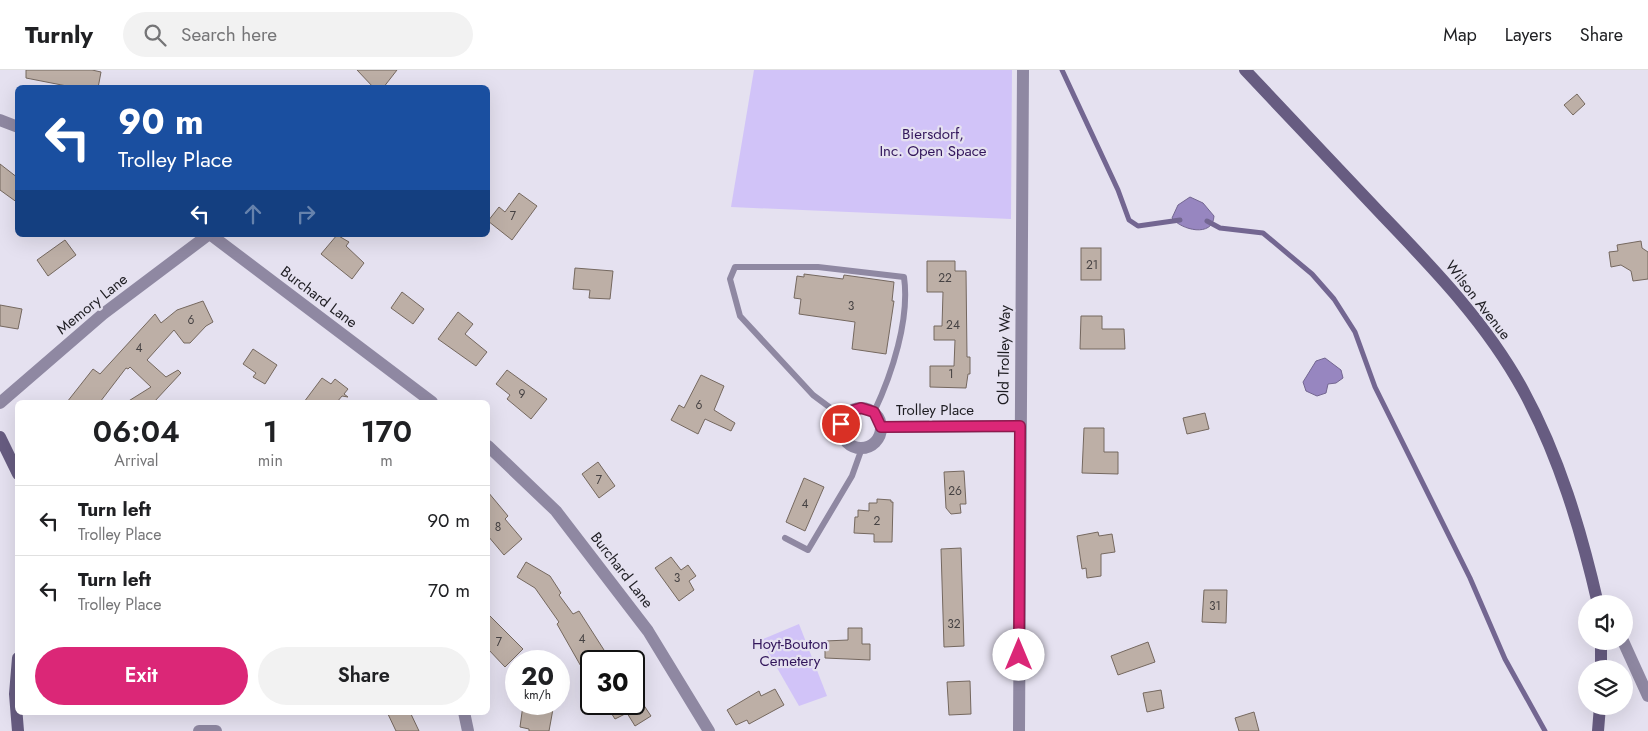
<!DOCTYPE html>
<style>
:root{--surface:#fff;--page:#f2f2f2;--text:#202124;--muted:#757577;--line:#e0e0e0;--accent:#db2777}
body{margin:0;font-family:Jost,sans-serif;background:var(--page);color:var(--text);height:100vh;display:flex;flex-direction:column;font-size:19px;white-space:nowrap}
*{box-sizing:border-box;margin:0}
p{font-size:16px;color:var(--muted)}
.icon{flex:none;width:28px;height:28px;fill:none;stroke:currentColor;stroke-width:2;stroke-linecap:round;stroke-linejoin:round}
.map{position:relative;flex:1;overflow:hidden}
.details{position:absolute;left:15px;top:330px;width:475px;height:315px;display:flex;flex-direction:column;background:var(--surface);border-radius:8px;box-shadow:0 5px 20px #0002}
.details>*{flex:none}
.top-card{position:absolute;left:15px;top:15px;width:475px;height:152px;border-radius:8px;box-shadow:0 5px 20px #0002;background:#1a4fa0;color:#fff;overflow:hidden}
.buttons{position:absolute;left:1578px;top:525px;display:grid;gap:10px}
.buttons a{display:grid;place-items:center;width:55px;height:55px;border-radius:50%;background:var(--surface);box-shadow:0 5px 20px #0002;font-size:25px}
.speed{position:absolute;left:505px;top:580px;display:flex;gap:10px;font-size:25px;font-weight:700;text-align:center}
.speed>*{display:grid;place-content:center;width:65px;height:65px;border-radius:50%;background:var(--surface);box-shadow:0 5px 20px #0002;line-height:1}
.speed small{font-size:12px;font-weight:400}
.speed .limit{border:2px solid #111;border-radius:8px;background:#fff;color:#111}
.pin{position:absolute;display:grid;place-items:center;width:42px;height:42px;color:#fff;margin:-21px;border:2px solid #fff;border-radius:50%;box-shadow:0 1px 5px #0007}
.me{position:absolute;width:55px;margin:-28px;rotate:0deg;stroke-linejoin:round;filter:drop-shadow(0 0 4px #0008)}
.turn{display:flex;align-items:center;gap:18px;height:105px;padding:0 20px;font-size:22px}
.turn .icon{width:65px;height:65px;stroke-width:2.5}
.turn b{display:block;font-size:35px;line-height:42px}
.lanes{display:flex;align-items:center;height:48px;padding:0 20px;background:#0003;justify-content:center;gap:25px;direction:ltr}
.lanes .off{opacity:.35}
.eta{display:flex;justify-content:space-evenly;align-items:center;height:85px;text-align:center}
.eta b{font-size:30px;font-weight:600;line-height:35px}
.cta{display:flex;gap:10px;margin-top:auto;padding:10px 20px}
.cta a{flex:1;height:58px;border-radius:30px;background:var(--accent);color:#fff;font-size:20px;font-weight:600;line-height:58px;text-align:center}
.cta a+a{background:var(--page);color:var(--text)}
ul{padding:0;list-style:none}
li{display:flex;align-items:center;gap:15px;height:70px;padding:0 20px;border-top:1px solid var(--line)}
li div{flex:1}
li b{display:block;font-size:19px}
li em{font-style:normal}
header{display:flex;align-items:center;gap:30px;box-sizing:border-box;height:70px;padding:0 25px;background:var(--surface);border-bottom:1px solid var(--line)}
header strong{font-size:24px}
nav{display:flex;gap:28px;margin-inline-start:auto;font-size:18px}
.search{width:350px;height:45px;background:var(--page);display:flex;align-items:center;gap:12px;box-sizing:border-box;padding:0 18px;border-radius:28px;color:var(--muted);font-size:19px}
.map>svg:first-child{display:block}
.green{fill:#d1c3f8}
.water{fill:#9786c0;stroke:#736691}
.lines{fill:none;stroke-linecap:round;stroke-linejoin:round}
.stream{stroke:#736691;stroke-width:5}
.building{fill:#bdafa6;stroke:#75685f}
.lane{stroke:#8f88a2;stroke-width:6}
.street{stroke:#8f88a2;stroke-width:12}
.secondary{stroke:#675c81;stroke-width:12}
.route-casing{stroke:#8e194d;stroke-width:12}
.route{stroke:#db2777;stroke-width:9}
.labels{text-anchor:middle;stroke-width:4.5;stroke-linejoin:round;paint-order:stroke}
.number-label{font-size:12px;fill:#464243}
.park-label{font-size:15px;fill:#32165b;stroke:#e5e1f0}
.street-label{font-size:15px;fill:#1e1d22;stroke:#e5e1f0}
</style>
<header>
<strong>Turnly</strong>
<div class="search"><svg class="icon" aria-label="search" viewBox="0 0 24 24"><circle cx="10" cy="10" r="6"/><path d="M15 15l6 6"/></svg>Search here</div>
<nav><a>Map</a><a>Layers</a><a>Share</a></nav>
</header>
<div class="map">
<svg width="1648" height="661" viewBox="0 0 1648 661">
<rect width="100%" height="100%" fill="#e5e1f0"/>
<g class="green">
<polygon points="754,0 1012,0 1011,149 731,137"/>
<polygon points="799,554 827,626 799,636 761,570"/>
</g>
<g class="water">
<path d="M1190 127 1203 133 1214 146C1213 168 1181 160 1172 148L1178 135Z"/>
<polygon points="1325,288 1341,300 1343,308 1336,313 1328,314 1326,323 1317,326 1306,321 1303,312 1316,291"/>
</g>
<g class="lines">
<g class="stream">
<polyline points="1062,0 1118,120 1129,150 1138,156 1180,150"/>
<polyline points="1207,151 1220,158 1263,163 1312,204 1334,229 1355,262 1375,317 1470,508 1505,589 1545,661"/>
</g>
</g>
<g class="building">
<polygon points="26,0 92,0 101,2 98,18 77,18 26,8"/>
<polygon points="357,0 397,0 383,18 374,18"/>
<polygon points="1577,24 1585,34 1573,45 1564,35"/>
<polygon points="0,94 18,108 18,133 0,120"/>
<polygon points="519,123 537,136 512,170 488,151 499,137 505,142"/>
<polygon points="337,165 349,172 346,176 364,193 352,209 321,184"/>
<polygon points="65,170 76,185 48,206 37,190"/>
<polygon points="1641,171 1642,178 1648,182 1648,209 1633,211 1631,201 1621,195 1611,197 1609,182 1618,181 1617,175"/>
<rect x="1081" y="178" width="20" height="32"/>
<polygon points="927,191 955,191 955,201 966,201 967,287 970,287 970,304 968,304 966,318 930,317 930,296 954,296 955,270 934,270 934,256 942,256 943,222 927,222"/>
<polygon points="575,198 613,201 610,229 589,228 590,220 573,219"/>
<polygon points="804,204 843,209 844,205 894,212 892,231 894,231 886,284 852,279 855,252 799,244 801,229 794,228 797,206 804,207"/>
<polygon points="402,222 424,239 413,254 391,238"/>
<polygon points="203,231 213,252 206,256 190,273 184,273 174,260 147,290 166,307 178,300 181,303 154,332 127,332 151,317 130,297 128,299 126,298 100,332 67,332 93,299 100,304 155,244 161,253 177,240"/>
<polygon points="0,235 22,239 18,259 0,256"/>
<polygon points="458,242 473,254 465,264 487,282 476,296 438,269"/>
<polygon points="1081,246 1102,246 1102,259 1124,259 1125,279 1080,279"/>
<polygon points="253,279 277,295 265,314 253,307 256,303 243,294"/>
<polygon points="507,300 547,329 531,349 507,329 510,325 496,314"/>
<polygon points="701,305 724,316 714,340 735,353 731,361 705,349 698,364 671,350 679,335 684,338"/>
<polygon points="322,308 331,314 335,309 348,319 344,324 348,327 342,326 337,332 304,332"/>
<polygon points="1205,343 1209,359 1187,364 1183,348"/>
<polygon points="1084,358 1104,358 1104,382 1118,382 1118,404 1082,403"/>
<polygon points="598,392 615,416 599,428 582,404"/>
<polygon points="964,401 966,434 960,434 961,443 951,444 946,438 944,402"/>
<polygon points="804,408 824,417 805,461 786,452"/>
<polygon points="488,422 508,446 505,449 522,469 504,485 488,466"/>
<polygon points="877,429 891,430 891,432 893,432 892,472 874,472 874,464 854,463 855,447 858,447 858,440 869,441 869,433 877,433"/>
<polygon points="1098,462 1099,466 1112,464 1115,482 1101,484 1101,506 1087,508 1086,498 1082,499 1077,466"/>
<polygon points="961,478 964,576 944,577 941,479"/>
<polygon points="671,487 681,500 688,495 696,506 689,511 694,520 679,531 655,498"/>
<polygon points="526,492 550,506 561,523 559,525 573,544 579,541 604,580 602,582 607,591 591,591 591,614 557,554 559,552 535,518 517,507"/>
<polygon points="1204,520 1227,520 1226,553 1202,552"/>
<polygon points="488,544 523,579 505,597 488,579"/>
<polygon points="848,558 862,558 862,574 870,574 870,590 825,588 825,571 848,570"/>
<polygon points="1148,572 1155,592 1118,605 1111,586"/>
<polygon points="970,611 971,644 949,645 947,612"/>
<polygon points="775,619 784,635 749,654 747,650 736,655 727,640 759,621 761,626"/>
<polygon points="1161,620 1164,638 1147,642 1143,623"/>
<polygon points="616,634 643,634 651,646 635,656 627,643 615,649 608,638"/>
<polygon points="523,635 553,639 549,661 529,661 529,659 520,657"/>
<polygon points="387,642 410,642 419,661 396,661"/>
<polygon points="1254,642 1259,661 1239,661 1235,648"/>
</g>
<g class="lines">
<g class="lane">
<path d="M844 348 813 325 740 246 730 209 735 197H818L904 207C910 249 892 304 874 342"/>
<polyline points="785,468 808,480 852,406 862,378"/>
</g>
<g class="street">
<polyline points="0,50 18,57"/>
<polyline points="211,165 432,332"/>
<polyline points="0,333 103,244 208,165"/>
<circle cx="861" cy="358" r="20"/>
<polyline points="881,357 1020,356"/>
<polyline points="488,376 556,441 648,561 709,661"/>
<polyline points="1623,571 1648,626"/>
<polyline points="464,642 468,661"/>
<polyline points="199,661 216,661"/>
<polyline points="1019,661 1023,0"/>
</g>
<g class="secondary">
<path d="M1245 0C1291 49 1337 97 1383 146 1434 199 1487 254 1523 320 1559 386 1581 460 1598 534"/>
<polyline points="0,367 18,404"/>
<polyline points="1601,571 1601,599"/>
<polyline points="18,588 15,624 18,661"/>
<polyline points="1598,661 1600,636"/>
</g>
</g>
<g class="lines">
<g class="route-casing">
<polyline id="route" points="841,354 848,342 861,338 874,342 881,357 1020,356 1019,585"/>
</g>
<use href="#route" class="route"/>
</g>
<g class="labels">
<g class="number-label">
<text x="513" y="150">7</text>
<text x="1092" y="199">21</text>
<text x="945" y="212">22</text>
<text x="851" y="240">3</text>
<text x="191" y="254">6</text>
<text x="953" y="259">24</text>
<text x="139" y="282">4</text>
<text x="951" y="308">1</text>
<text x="522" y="328">9</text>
<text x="699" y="339">6</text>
<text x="599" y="414">7</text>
<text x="955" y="425">26</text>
<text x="805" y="438">4</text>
<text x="877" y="455">2</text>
<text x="498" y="461">8</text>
<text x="677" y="512">3</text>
<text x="1215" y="540">31</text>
<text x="954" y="558">32</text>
<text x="582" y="573">4</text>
<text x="499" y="576">7</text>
</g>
<g class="park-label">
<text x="933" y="69">Biersdorf,<tspan x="933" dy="17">Inc. Open Space</tspan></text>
<text x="790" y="579">Hoyt-Bouton<tspan x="790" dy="17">Cemetery</tspan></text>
</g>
<g class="street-label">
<text transform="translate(319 227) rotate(37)" y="5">Burchard Lane</text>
<text transform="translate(1478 230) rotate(52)" y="5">Wilson Avenue</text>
<text transform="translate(92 234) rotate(-39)" y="5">Memory Lane</text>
<text transform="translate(1004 285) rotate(-89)" y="5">Old Trolley Way</text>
<text x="935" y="345">Trolley Place</text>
<text transform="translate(622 500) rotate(52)" y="5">Burchard Lane</text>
</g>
</g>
</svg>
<div class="buttons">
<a><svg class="icon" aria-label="sound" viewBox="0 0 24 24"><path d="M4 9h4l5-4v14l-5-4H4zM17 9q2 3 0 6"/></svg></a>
<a><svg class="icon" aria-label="layers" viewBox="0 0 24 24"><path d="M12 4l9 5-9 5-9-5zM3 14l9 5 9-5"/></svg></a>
</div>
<div class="speed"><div>20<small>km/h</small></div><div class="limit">30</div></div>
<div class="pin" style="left:841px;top:354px;background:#d93025"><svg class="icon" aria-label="arrive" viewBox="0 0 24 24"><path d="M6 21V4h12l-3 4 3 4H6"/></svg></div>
<svg class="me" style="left:1019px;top:585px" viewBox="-20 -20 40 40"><circle r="19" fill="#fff"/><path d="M0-13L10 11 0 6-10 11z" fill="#db2777"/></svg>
<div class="top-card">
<div class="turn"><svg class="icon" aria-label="left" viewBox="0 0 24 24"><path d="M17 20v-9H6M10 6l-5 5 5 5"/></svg><div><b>90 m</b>Trolley Place</div></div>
<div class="lanes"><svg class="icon" aria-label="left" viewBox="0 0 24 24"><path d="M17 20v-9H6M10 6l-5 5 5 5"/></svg><svg class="icon off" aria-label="ahead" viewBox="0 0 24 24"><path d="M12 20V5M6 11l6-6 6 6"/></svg><svg class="icon off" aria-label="right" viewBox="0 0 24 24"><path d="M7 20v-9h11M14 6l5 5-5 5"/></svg></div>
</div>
<section class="details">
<div class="eta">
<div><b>06:04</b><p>Arrival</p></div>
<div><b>1</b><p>min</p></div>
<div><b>170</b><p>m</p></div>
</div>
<ul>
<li><svg class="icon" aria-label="left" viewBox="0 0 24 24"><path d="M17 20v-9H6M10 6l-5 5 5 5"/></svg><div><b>Turn left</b><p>Trolley Place</p></div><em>90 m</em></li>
<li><svg class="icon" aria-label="left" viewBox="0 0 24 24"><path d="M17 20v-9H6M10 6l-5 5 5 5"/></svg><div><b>Turn left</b><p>Trolley Place</p></div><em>70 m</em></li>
</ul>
<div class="cta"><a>Exit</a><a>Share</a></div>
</section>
</div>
